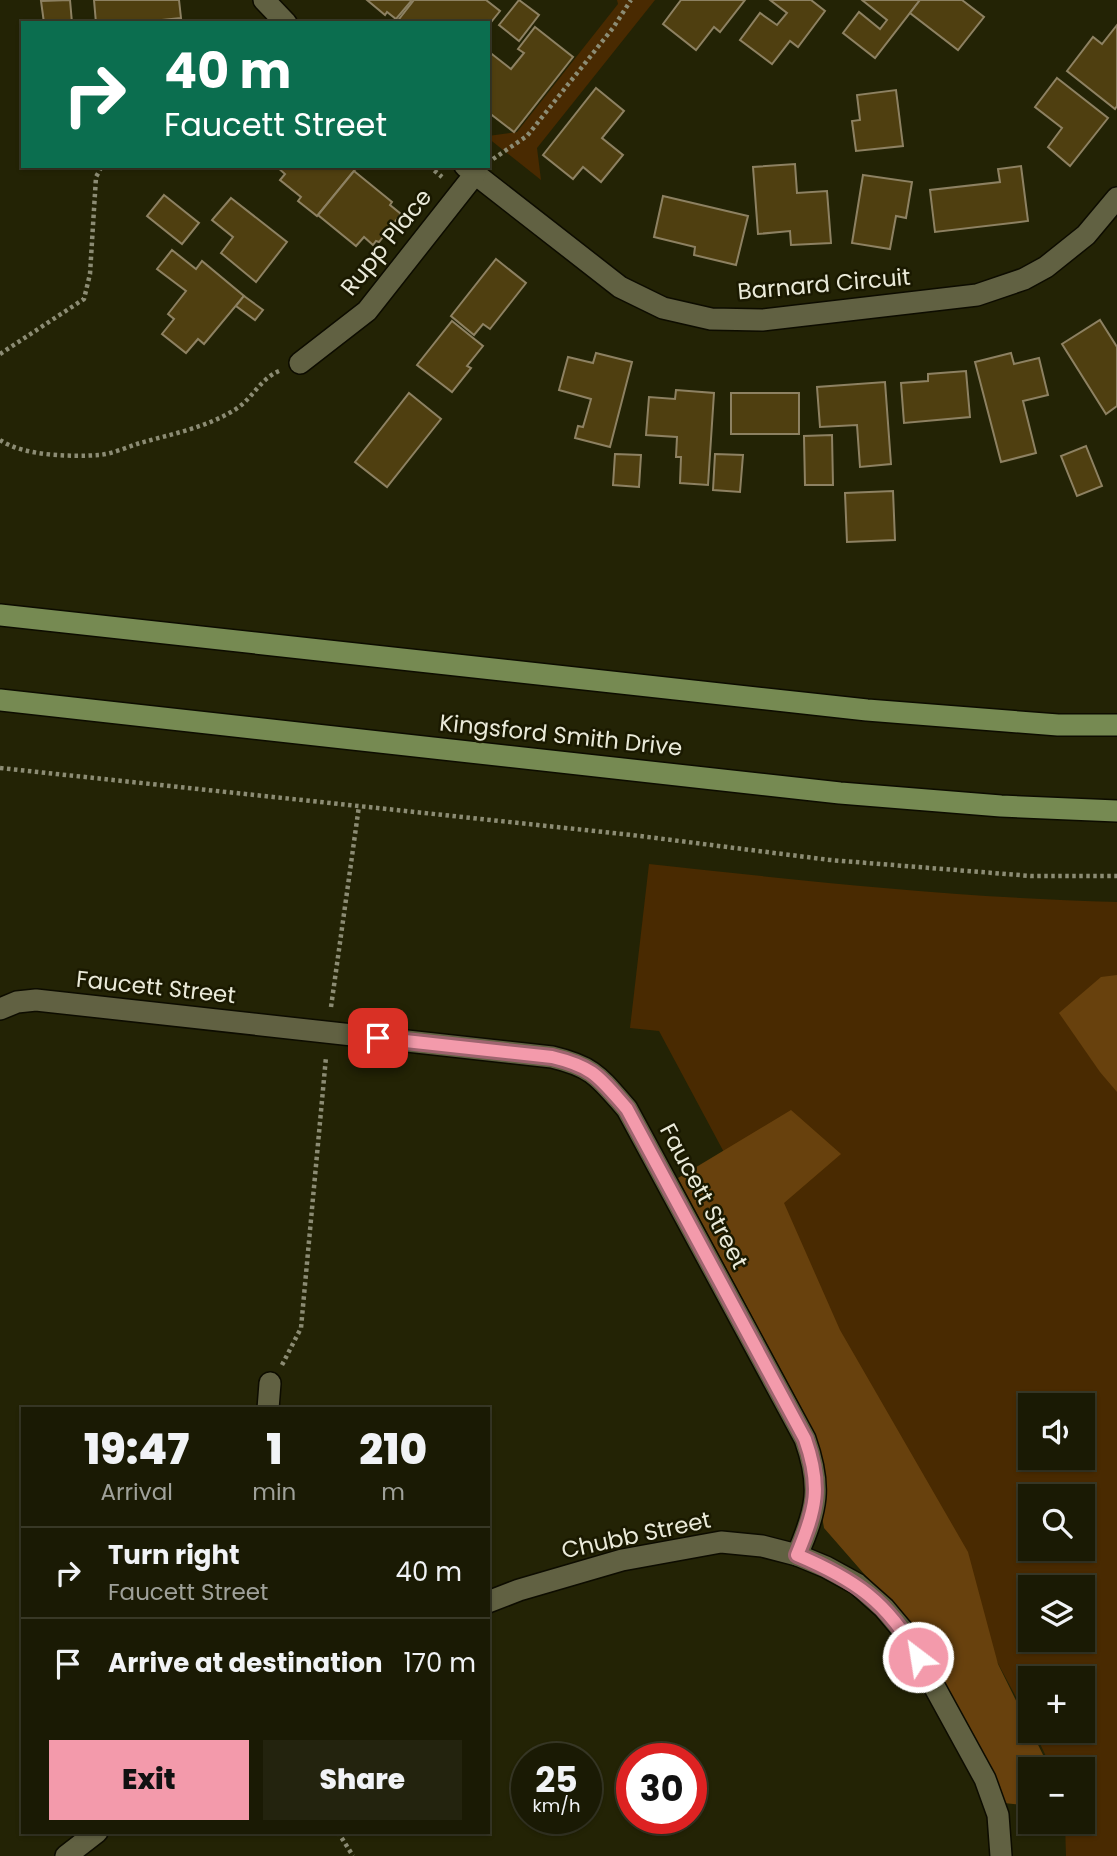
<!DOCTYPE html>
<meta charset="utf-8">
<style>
:root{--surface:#1a1a04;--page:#23230e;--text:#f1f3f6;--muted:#9fa19a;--line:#383826;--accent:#f39aab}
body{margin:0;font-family:Poppins,sans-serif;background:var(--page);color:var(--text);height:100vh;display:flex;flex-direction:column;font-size:26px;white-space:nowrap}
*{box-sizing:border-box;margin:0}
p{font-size:23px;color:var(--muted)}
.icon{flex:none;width:38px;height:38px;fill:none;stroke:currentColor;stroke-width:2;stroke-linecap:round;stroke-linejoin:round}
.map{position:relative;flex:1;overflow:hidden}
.panel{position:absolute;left:21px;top:1407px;width:469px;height:427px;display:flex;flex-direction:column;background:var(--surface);border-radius:0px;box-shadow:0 2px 5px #0004,0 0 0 2px var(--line)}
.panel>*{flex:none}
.banner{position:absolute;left:21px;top:21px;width:469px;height:147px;border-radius:0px;box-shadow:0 2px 5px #0004,0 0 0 2px var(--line);background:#0b6e4f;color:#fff;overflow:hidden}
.fabs{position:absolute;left:1018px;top:1393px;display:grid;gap:14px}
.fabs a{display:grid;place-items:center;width:77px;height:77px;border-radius:0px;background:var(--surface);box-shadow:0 2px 5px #0004,0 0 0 2px var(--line);font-size:35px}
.speed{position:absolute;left:511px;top:1743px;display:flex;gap:14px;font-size:35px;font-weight:700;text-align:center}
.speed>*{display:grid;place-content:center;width:91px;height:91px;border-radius:50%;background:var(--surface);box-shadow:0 2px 5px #0004,0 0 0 2px var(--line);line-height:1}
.speed small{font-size:18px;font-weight:400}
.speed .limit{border:10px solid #d22;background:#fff;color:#111}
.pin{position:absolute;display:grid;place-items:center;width:60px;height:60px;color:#fff;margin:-30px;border-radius:14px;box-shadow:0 4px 10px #0006}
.me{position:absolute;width:77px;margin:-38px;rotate:329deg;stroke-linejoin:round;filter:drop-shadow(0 0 5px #0008)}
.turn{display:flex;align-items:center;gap:24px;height:147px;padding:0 28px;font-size:32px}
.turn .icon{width:91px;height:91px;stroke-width:2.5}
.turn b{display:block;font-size:49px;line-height:60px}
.eta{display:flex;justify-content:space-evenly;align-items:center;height:119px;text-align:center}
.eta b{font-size:42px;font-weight:800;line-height:49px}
.button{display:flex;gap:14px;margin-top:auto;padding:14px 28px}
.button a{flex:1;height:80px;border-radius:0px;background:var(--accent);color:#111;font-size:28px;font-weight:800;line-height:80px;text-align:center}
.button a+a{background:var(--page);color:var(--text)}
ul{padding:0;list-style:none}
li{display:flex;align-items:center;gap:21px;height:91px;padding:0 28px;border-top:2px solid var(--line)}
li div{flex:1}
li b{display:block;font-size:26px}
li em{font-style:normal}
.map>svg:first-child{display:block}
.green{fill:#492a01;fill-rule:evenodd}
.forest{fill:#68410d}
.building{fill:#4f3f10;stroke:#8d8162;stroke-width:2}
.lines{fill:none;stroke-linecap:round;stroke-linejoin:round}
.minor-casing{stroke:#0d0c00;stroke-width:24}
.major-casing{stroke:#0d0c00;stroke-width:24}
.path{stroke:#8c8c74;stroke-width:4.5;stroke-dasharray:3.5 3.5;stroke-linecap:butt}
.minor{stroke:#616142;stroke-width:21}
.major{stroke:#768a52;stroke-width:21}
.route-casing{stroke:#9e646f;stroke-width:18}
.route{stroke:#f39aab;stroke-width:12}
.labels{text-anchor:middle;stroke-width:5;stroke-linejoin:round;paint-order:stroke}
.street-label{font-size:23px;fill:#eaead9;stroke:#1a1900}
</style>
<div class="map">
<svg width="1117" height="1856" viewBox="0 0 1117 1856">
<rect width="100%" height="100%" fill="#232305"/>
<g class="green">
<polygon points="617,0 655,0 537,148 541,180 488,138 488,136 517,132 618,4"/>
<path d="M649 864C805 881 960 898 1117 902V1856H1066L1065 1822H1083V1769H1052L1034 1731H1083V1678H1031V1725L659 1031 630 1028ZM1031 1405H1083V1458H1031ZM1031 1496H1083V1549H1031ZM1031 1587H1083V1640H1031Z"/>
</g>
<g class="forest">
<polygon points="1117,975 1117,1092 1100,1072 1059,1013 1101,977"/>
<polygon points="791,1110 841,1154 784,1203 840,1330 968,1552 998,1664 1050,1769 1031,1769 1031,1806 1004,1803 886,1599 824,1528 803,1411 678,1178"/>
</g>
<g class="building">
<polygon points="70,0 72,23 44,23 41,1"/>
<polygon points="94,0 179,0 181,18 133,23 96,23"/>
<polygon points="367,0 412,0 396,19 387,12 385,15"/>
<polygon points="414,0 486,0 500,11 488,26 488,23 396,23"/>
<polygon points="519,0 539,15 519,41 499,25"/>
<polygon points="681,0 745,0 720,32 714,27 696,50 663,24"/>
<polygon points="770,0 811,0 825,11 798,47 790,41 772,64 740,40 760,13 777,25 787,13"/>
<polygon points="862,0 920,0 875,58 843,33 859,12 880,29 887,20"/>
<polygon points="920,0 962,0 984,17 958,50 910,13"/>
<polygon points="1117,25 1117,106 1115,109 1067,71 1093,37 1102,44"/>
<polygon points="535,27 573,57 514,132 488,112 488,51 511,69 524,53 518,49"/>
<polygon points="1057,78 1108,118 1070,166 1048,147 1062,128 1035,107"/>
<polygon points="596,88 624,111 602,138 623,155 601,182 583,167 573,179 543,155"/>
<polygon points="896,90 903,146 856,151 852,121 860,120 857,95"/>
<polygon points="795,164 797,193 827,191 831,243 791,245 790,231 758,234 753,167"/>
<polygon points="276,166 358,166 317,216 298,201 301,197 280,180 285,174"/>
<polygon points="1021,166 1028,221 935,232 930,190 1000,182 998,169"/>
<polygon points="354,171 392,202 390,205 401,214 379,242 376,241 373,245 364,237 356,246 318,215"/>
<polygon points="863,175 912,182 906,218 896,216 890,249 852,243"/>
<polygon points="164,195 199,223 182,244 147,216"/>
<polygon points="663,196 748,216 736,265 694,255 695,247 654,237"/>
<polygon points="231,198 287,242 256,282 221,253 233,237 212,220"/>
<polygon points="172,250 196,269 202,261 244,296 204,344 198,339 186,353 162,334 174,319 168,314 186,291 157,269"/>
<polygon points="496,259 526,283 490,329 483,324 474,335 451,316"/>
<polygon points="244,296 263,310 255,320 236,306"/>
<polygon points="1100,320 1117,347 1117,406 1106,414 1062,344"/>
<polygon points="452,321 483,346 467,366 471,368 452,392 417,365"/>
<polygon points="596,353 632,362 610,447 575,438 578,426 583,427 591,399 559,390 568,357 593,363"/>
<polygon points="1011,353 1014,364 1039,358 1048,395 1023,401 1036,453 1001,462 975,362"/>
<polygon points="966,371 970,417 904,423 901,383 928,381 928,374"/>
<polygon points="885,382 891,464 860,467 857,425 820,427 817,387"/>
<polygon points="676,390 714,393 708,485 680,483 681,457 676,457 677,437 646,435 649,397 675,399"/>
<polygon points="409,393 441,419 387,487 355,462"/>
<rect x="731" y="393" width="68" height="41"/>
<polygon points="832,435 833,485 805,485 804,436"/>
<polygon points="1086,446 1102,486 1077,496 1061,456"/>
<polygon points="615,454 641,455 639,487 613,485"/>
<polygon points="715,454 743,455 740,492 713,490"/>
<polygon points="893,491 895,540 847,542 845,493"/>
</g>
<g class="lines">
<g class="minor-casing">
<g id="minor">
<polyline points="264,0 286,23"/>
<polyline points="465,166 620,287 663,308 711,319 762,320 977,295 1024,279 1046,267 1086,235 1117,198"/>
<polyline points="300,363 367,311 475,174"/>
<path d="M0 1009 17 1002 36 1000 552 1057C594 1067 599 1077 627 1109L805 1439C822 1487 817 1509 797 1555L826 1567 857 1584 884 1608 905 1633 985 1779 998 1815 1001 1856"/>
<polyline points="268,1409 270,1383"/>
<polyline points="488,1602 519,1590 622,1560 721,1542 762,1546 797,1555"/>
<polyline points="66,1856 97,1832"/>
</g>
</g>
<g class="major-casing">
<g id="major">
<polyline points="0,615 867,710 1058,725 1117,725"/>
<polyline points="0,700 840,793 1001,806 1117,811"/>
</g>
</g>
<g class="path">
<polyline points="493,159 527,136 613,28 631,0"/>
<polyline points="429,166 442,177"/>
<polyline points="0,354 84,299 90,274 96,177 102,166"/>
<path d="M0 440C24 456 70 457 99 455 112 454 127 447 140 443 172 434 208 427 236 409 253 398 260 379 279 371"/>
<polyline points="0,768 632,835 830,860 1031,876 1117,876"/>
<polyline points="331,1007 359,806"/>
<polyline points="282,1365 301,1328 326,1057"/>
<polyline points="338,1832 353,1856"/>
</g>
<use href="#minor" class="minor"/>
<use href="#major" class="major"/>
</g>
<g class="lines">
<g class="route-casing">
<path id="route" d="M378 1038 552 1057C594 1067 599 1077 627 1109L805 1439C822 1487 816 1509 797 1555 854 1579 888 1602 918 1657"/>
</g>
<use href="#route" class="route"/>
</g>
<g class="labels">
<g class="street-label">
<text transform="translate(386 242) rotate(-51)" y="8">Rupp Place</text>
<text transform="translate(824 284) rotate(-5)" y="8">Barnard Circuit</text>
<text transform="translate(561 735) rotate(6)" y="8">Kingsford Smith Drive</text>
<text transform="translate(156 987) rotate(6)" y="8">Faucett Street</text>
<text transform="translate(704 1196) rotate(62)" y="8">Faucett Street</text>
<text transform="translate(636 1535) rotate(-12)" y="8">Chubb Street</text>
</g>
</g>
</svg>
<div class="fabs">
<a><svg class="icon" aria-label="sound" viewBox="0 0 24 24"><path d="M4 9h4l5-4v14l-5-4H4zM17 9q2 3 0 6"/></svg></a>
<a><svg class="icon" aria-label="search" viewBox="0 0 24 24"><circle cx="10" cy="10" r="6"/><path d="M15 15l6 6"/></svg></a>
<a><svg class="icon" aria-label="layers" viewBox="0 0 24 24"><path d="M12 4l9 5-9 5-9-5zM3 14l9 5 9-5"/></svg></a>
<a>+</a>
<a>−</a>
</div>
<div class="speed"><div>25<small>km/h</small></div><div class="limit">30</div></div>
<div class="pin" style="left:378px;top:1038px;background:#d93025"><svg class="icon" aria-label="arrive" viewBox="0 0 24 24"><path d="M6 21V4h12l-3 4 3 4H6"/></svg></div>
<svg class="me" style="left:918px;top:1657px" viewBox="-20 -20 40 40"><circle r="17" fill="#f39aab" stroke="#fff" stroke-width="3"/><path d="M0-11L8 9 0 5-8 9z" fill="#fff"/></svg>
<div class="banner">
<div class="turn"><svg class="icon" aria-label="right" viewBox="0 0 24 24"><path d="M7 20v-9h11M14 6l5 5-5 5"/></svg><div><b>40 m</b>Faucett Street</div></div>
</div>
<section class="panel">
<div class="eta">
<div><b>19:47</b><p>Arrival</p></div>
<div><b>1</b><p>min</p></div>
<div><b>210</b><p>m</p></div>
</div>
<ul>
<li><svg class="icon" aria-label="right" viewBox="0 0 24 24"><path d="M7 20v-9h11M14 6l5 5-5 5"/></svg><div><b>Turn right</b><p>Faucett Street</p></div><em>40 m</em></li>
<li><svg class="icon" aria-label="arrive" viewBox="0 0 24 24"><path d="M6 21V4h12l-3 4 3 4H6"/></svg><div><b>Arrive at destination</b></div><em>170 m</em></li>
</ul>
<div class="button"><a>Exit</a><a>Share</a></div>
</section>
</div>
